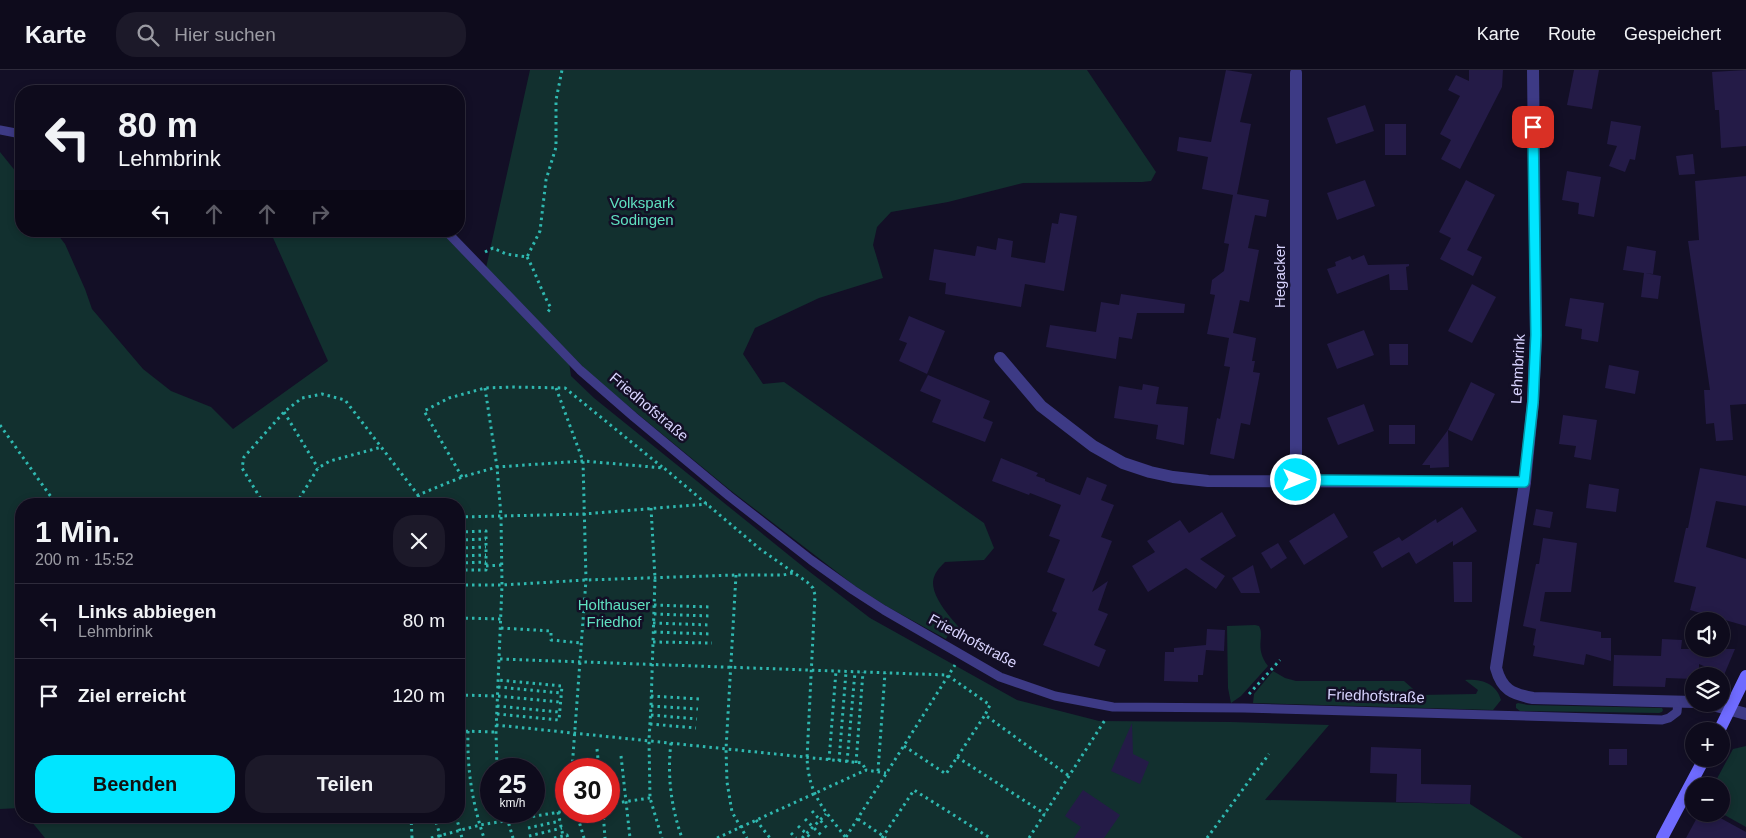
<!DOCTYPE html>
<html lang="de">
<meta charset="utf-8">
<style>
:root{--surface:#0e0b1c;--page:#1c1929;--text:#f1f3f6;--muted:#9b9ba3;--line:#2e2b3b;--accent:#00e5ff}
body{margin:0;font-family:Helvetica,sans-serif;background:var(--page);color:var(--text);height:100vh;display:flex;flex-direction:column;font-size:19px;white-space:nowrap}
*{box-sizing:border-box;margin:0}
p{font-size:16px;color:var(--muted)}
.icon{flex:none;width:28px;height:28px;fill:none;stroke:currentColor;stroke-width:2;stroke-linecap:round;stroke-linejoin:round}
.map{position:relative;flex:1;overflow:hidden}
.panel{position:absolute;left:15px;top:428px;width:450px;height:325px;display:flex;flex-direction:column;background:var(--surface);border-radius:20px;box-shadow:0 2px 8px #0003,0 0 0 1px var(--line)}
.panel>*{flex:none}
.hud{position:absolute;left:15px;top:15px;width:450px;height:152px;border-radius:20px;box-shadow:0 2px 8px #0003,0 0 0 1px var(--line);background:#0e0b1c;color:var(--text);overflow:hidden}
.buttons{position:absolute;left:1685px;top:542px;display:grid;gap:10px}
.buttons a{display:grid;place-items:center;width:45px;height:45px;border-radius:50%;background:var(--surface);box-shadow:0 2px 8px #0003,0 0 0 1px var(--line);font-size:25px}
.speed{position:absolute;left:480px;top:688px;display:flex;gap:10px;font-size:25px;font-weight:700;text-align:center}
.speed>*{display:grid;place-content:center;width:65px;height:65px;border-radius:50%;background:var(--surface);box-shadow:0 2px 8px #0003,0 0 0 1px var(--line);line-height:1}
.speed small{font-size:12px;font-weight:400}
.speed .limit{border:8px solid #d22;background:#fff;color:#111}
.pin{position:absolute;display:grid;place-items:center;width:42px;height:42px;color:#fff;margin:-21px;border-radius:10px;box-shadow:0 2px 8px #0006}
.me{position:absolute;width:55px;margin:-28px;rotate:90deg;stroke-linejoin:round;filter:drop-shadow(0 0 4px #0008)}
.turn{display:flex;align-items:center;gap:18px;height:105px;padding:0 20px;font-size:22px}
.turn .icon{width:65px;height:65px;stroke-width:2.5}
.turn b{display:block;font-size:35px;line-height:42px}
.lanes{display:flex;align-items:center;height:48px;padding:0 20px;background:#0003;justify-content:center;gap:25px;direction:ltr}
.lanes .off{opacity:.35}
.round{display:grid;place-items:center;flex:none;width:52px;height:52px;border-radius:20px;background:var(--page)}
.headline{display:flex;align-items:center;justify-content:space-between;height:85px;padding:0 20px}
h1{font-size:30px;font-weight:700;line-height:38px}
.primary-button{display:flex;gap:10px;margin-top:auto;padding:10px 20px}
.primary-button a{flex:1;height:58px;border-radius:20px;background:var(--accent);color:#111;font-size:20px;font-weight:700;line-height:58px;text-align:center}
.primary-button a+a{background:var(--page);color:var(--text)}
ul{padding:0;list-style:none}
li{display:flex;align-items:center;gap:15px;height:75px;padding:0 20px;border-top:1px solid var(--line)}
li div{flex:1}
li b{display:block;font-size:19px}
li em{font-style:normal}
header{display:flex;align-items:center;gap:30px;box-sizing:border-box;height:70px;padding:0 25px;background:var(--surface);border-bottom:1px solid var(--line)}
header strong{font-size:24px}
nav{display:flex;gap:28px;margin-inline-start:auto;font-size:18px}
.search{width:350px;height:45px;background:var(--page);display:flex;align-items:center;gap:12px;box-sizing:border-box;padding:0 18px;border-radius:20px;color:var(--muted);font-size:19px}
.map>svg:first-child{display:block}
.green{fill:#12302f;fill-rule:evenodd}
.building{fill:#241b47}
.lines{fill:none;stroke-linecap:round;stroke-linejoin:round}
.path{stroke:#2fb8b0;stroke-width:3;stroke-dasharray:2.5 4;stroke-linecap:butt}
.service{stroke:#3d3a85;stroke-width:9}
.minor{stroke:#3d3a85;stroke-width:12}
.secondary{stroke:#6f6bff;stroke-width:12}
.route-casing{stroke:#0095a6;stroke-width:12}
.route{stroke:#00e5ff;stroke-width:9}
.labels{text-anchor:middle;stroke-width:5;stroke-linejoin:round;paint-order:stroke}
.park-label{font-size:15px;fill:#5fe0c0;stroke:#130f26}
.street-label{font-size:15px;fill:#d9d4ff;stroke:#130f26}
</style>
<header>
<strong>Karte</strong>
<div class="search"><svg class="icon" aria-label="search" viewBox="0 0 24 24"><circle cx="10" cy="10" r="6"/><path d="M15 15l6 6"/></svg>Hier suchen</div>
<nav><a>Karte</a><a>Route</a><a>Gespeichert</a></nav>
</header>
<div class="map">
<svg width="1746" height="768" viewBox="0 0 1746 768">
<rect width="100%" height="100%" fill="#130f26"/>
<g class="green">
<path d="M530 0H1087L1156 102 1151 111 1142 112 1023 113 948 132 891 142 877 157 873 175 883 208 819 228 755 258 743 284 763 314 784 312 984 453 994 478 984 490 945 492C939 498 934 503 933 512 932 532 964 563 978 576L972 577 948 565 946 569 886 536 855 516 730 420 593 307 486 198Z"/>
<path d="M0 82 21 108V161H55L65 174 85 219 92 239 143 299 171 321 211 337 233 359 328 291 270 161H440L569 292 571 306 594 328 806 499 870 548 1017 630 1099 651 1231 652 1329 655 1265 730 1470 734 1523 768H45L27 746H459V434H21V740L20 738 0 739ZM491 699H534V741H491ZM566 699H609V741H566Z"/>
<path d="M1255 555 1259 556C1265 566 1254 578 1268 596L1241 626 1231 633 1228 618 1227 556Z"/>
<path d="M1273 601 1285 608 1296 611H1404L1420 625 1476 624 1478 620 1465 610C1481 609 1496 613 1501 630L1493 640 1253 633 1254 624Z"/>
<polygon points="1518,633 1528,635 1662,638 1663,640 1662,642 1659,643 1520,641 1516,638 1516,634"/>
<polygon points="1746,676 1746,757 1721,743 1721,716 1713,716 1733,679"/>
</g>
<g class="building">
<polygon points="1226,0 1252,4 1240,52 1251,54 1237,124 1269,130 1266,147 1255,145 1248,178 1259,180 1249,232 1240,230 1233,263 1256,268 1252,291 1255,291 1253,302 1260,303 1250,355 1241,353 1234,389 1210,384 1217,348 1220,349 1230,297 1224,296 1229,268 1207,264 1215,225 1210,224 1212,210 1224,201 1229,174 1224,173 1233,125 1202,119 1208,87 1177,81 1179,67 1211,72"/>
<polygon points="1469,0 1503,0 1502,17 1460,99 1441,89 1451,70 1440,64 1460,26 1448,20 1456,5 1469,11"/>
<polygon points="1574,0 1599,0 1592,39 1567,35"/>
<polygon points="1746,0 1746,76 1721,78 1719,40 1715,40 1712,2"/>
<polygon points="1365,35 1374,61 1336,74 1327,48"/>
<polygon points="1611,51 1641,56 1635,90 1630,89 1625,102 1609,96 1617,76 1607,74"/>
<rect x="1385" y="54" width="21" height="31"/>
<polygon points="1693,84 1695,104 1679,105 1676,86"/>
<polygon points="1567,101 1601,107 1594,147 1578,144 1579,133 1562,130"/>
<polygon points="1746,106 1746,334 1730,335 1733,370 1716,371 1714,353 1706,354 1704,320 1710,320 1688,171 1699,170 1695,111"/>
<polygon points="1365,110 1375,136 1337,150 1327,123"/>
<polygon points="1466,110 1495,125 1467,180 1482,187 1473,206 1440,189 1451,168 1439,162"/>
<polygon points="1060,143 1077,146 1064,221 1025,214 1021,237 945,224 946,213 929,210 934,179 975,186 977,176 996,180 998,168 1013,171 1011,187 1045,193 1052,153 1058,154"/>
<polygon points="1627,176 1656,181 1653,204 1645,203 1661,206 1658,229 1641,227 1644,203 1623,200"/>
<polygon points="1364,185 1368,195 1409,194 1409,196 1406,197 1408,220 1390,220 1389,204 1337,224 1327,199 1336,196 1335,192 1350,186 1352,190"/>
<polygon points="1472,214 1496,227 1472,273 1448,261"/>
<polygon points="1121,224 1185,234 1184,243 1137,243 1132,269 1119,267 1116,289 1046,277 1050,255 1096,262 1101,232 1119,235"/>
<polygon points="1570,228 1604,233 1598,272 1581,269 1582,259 1565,256"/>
<polygon points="909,246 945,261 927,304 899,291 907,273 899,270"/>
<polygon points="1364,260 1374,285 1337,299 1327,274"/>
<polygon points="1389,274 1408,274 1408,295 1390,295"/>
<polygon points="1609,295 1639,301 1635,324 1605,318"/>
<polygon points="928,305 990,331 983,348 993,352 985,372 932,352 941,330 920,321"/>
<polygon points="1471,312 1495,324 1472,371 1448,360 1449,397 1430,398 1430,395 1422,395 1448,360"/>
<polygon points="1143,314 1159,317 1156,334 1188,337 1184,375 1156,369 1158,355 1114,348 1119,316 1142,320"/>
<polygon points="1364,334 1374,361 1338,375 1327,348"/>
<polygon points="1563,345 1597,350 1591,390 1574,387 1576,376 1559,374"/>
<rect x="1389" y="355" width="26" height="19"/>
<polygon points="1001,388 1038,403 1036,406 1045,409 1045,411 1080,425 1087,407 1107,415 1101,430 1114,435 1101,467 1112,471 1092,522 1108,511 1098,540 1108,544 1094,575 1106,580 1099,597 1043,575 1057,543 1052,541 1065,509 1047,502 1060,470 1049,466 1061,435 1030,423 1029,425 992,411"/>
<polygon points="1700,398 1746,406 1746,436 1716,431 1706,477 1746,489 1746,556 1690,540 1696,517 1674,512 1686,458 1688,458"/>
<polygon points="1589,414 1619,419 1616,442 1586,438"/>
<polygon points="1462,437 1477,461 1453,476 1453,471 1416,494 1409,482 1382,498 1373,482 1399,467 1402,471 1436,449 1437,453"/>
<polygon points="1536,439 1553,442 1550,458 1533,455"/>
<polygon points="1222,442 1236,466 1200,489 1225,506 1216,519 1186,498 1148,522 1132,496 1155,482 1147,471 1180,450 1189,463"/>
<polygon points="1334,443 1348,467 1304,495 1289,471"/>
<polygon points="1543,468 1577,473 1571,522 1545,522 1540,551 1601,562 1601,568 1611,568 1611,591 1586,584 1584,595 1533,586 1535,576 1533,575 1536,559 1523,556 1536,494 1539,494"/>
<polygon points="1278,473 1287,488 1271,499 1261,483"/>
<polygon points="1453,492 1472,492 1472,532 1454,532"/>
<polygon points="1253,495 1260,523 1241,523 1232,508"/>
<polygon points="1207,559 1225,560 1224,581 1206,580 1203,605 1198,605 1198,612 1164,611 1165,582 1174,582 1174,578 1206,575"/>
<polygon points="1662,569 1682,570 1681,579 1735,579 1724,605 1699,594 1699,606 1694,606 1694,609 1666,608 1665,617 1613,616 1614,585 1661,586"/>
<polygon points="1132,653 1133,684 1149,692 1140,714 1111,701"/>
<polygon points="1371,677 1421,679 1421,714 1471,715 1470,734 1396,732 1397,704 1370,703"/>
<rect x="1609" y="679" width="18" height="16"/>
<polygon points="1083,720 1120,745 1104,768 1074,768 1081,757 1065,746"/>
<polygon points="1699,744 1713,744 1746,762 1746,768 1686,768"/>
</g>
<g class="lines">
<g class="path">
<polyline points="485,182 493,178 506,184 527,187 540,161 546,110 556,77 556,30 562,0"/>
<path d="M527 187C536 203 541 221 551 238L546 244"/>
<polyline points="485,318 497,397 501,446 502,515 496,662 497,699"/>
<polyline points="556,318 583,391 586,510 572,699"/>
<polyline points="284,342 318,398"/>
<polyline points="0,355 56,434"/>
<polyline points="462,407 424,341 449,328 485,318 512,317 565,318 662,397"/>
<polyline points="418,425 420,434"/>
<path d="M264 434 242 398 244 387 284 342 302 328 322 324 345 330 418 425 462 407 497 397 583 391 664 398 760 479 807 512 813 518 815 525 807 688C809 726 824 739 846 768"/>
<polyline points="296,434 318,398 330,391 382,377"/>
<polyline points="651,438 655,508 651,636 649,670 650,728 662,768"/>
<polyline points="459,447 584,444 707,434"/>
<polyline points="459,462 486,461 486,500 459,500"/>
<polyline points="459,470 486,469"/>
<polyline points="459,478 486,477"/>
<polyline points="459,486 486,485"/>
<polyline points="459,493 486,492"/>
<polyline points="486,496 503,495"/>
<polyline points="736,505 726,679 727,712 732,742 747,768"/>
<polyline points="459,515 502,515 586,510 736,505 783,505 793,503"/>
<polyline points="654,535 710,537"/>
<polyline points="654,544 710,546"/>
<polyline points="459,548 501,549"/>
<polyline points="653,553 711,555"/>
<polyline points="501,558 551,561 551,570 581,573"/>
<polyline points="654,562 711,564"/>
<polyline points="653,572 712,573"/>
<polyline points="500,589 947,605 990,635 985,645 1069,706"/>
<polyline points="498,617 561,623"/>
<polyline points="1249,624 1280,590"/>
<polyline points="459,625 497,626 560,632"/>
<polyline points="651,626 699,629"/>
<polyline points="497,636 559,642"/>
<polyline points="651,636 698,639"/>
<polyline points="497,644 559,650 562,616 498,610"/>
<polyline points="651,645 697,649"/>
<polyline points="650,654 696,658"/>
<polyline points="496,655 862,693 866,700"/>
<polyline points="459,661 496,662"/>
<path d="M468 661C467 699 472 732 484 768"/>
<path d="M671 673C667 705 671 737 682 768"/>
<polyline points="904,676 946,704 985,645"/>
<polyline points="597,679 599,699"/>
<polyline points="621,686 630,768"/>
<polyline points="957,687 1045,744"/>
<polyline points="829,690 836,601"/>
<polyline points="839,691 846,602"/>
<polyline points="847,692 855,602"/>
<polyline points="856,693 863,602"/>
<polyline points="878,701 885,603"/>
<polyline points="609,734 650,728"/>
<polyline points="505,741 513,768"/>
<polyline points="576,741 584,768"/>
<polyline points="603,741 605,768"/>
<polyline points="812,741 827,758"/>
<polyline points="558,742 563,766"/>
<polyline points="411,746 412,768"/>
<polyline points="434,746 441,768"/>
<polyline points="456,746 462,768"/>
<polyline points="805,749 821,765"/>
<polyline points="858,749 886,768"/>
<polyline points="756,750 770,768"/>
<polyline points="798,756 811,768"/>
<polyline points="528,758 560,751"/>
<polyline points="791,763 796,768"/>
<polyline points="529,766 562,758"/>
<polyline points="846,767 955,595"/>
<polyline points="431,768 480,755 566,741"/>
<polyline points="554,768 567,765 568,768"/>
<polyline points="717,768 866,700 886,703"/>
<polyline points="802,768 826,744"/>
<polyline points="882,768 914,720 990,768"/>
<polyline points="1029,768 1105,650"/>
<polyline points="1207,768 1269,684"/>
</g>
<g class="service">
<polyline points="0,60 21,64"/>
<polyline points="446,161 580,300 634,347 729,426 811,490 853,520 884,540 1000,607 1055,626 1113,637 1244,638 1662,650 1669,648 1677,642 1678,631"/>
</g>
<g class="minor">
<path d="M1533 0 1536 265 1533 332 1525 412 1496 598C1502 620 1512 624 1533 628L1694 632"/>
<polyline points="1000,288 1041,336 1093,376 1123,393 1150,402 1173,407 1208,411 1525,412"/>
<polyline points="1296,410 1296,3"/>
<polyline points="1709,634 1746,644"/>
</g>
<g class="secondary">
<polyline points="1719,661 1746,606"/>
<polyline points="1662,768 1704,689"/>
</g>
</g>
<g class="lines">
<g class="route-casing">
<polyline id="route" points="1296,410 1524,412 1533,332 1536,265 1533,57"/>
</g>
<use href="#route" class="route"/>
</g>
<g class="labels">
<g class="park-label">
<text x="642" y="138">Volkspark<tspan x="642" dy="17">Sodingen</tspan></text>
<text x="614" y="540">Holthauser<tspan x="614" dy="17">Friedhof</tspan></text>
</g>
<g class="street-label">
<text transform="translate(1280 206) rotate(-90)" y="5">Hegacker</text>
<text transform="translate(1518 299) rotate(-87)" y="5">Lehmbrink</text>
<text transform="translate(649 337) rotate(40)" y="5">Friedhofstraße</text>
<text transform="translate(973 571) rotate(28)" y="5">Friedhofstraße</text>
<text transform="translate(1376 626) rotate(2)" y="5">Friedhofstraße</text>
</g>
</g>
</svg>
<div class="buttons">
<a><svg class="icon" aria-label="sound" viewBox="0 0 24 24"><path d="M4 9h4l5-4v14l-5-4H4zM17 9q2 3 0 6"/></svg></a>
<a><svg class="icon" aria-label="layers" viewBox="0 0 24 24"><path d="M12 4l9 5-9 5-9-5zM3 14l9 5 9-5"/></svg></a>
<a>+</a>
<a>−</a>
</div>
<div class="speed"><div>25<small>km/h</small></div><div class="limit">30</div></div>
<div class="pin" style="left:1533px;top:57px;background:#d93025"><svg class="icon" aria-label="arrive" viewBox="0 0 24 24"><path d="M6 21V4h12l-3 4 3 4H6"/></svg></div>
<svg class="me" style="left:1296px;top:410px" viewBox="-20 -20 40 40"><circle r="17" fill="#00e5ff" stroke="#fff" stroke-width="3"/><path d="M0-11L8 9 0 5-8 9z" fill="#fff"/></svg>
<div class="hud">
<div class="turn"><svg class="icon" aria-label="left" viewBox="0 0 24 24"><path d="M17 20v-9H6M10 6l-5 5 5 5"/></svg><div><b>80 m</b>Lehmbrink</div></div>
<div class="lanes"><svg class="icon" aria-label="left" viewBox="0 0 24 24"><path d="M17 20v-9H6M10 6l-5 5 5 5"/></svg><svg class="icon off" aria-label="ahead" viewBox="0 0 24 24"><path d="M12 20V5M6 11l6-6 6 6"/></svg><svg class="icon off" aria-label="ahead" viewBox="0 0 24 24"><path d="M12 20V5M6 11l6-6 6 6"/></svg><svg class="icon off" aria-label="right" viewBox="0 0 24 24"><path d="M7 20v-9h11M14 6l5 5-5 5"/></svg></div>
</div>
<section class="panel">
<div class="headline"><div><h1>1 Min.</h1><p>200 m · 15:52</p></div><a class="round"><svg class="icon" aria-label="close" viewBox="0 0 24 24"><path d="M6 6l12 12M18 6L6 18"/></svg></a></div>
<ul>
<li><svg class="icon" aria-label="left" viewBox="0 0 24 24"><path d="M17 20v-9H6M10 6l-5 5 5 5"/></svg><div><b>Links abbiegen</b><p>Lehmbrink</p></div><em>80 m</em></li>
<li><svg class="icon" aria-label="arrive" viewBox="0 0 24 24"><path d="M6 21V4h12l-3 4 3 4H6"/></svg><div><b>Ziel erreicht</b></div><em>120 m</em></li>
</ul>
<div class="primary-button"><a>Beenden</a><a>Teilen</a></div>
</section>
</div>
